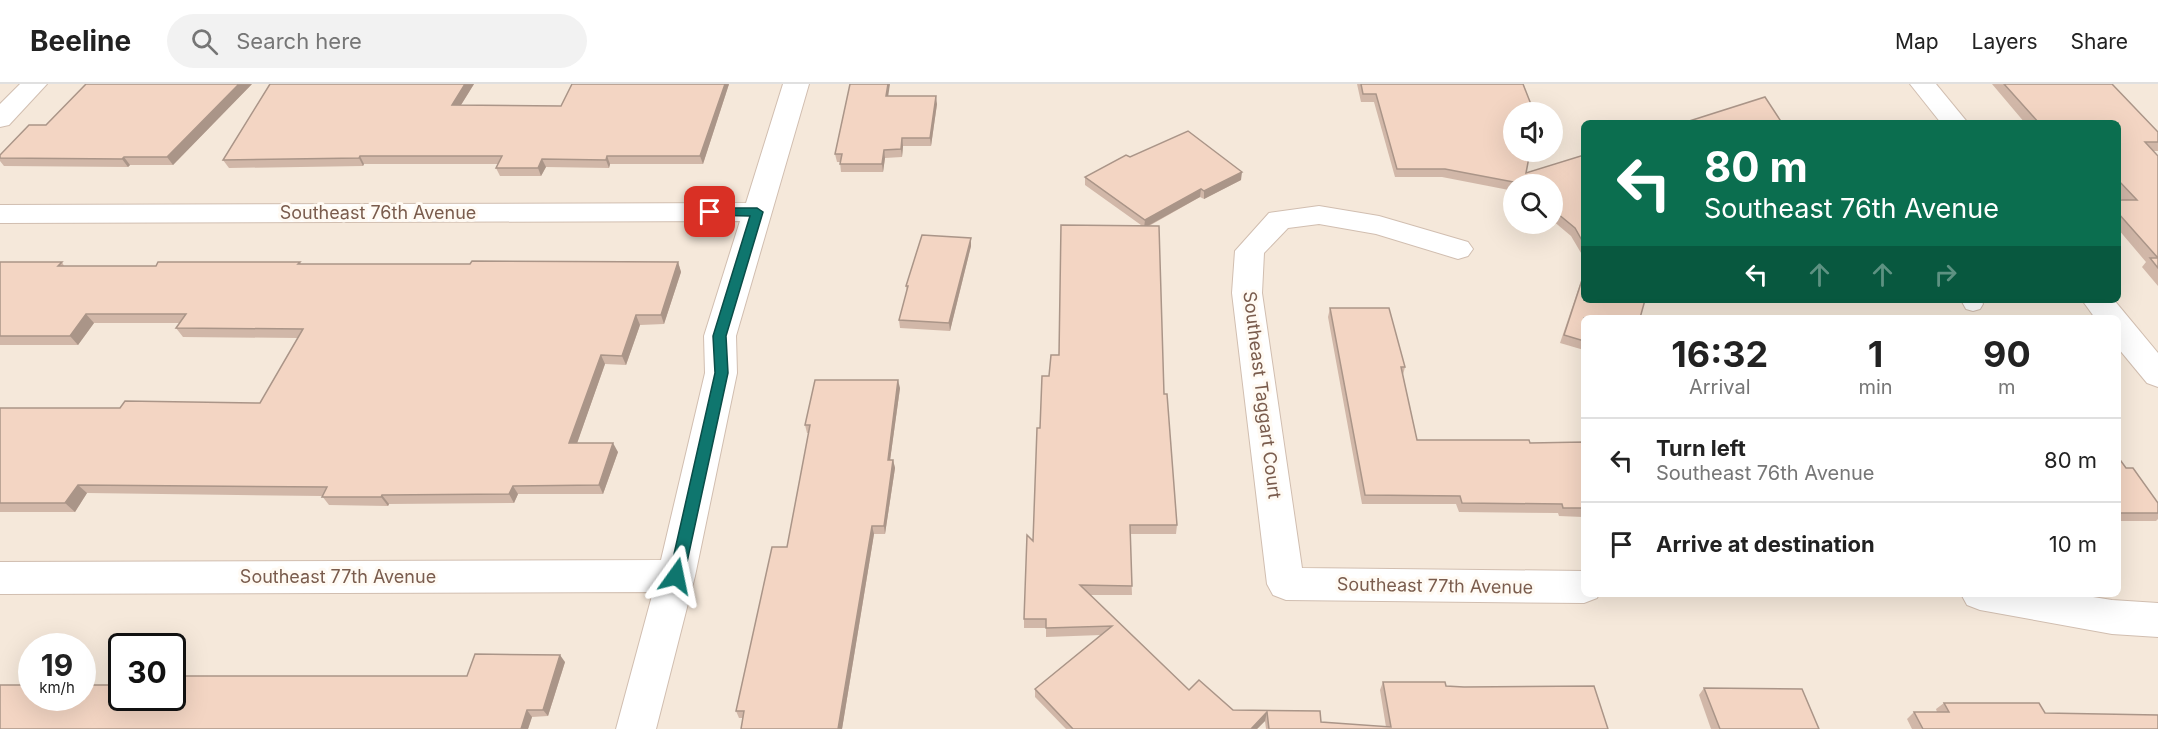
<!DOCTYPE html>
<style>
:root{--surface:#fff;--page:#f2f2f2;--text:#222;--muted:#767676;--line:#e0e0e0}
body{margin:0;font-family:Inter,sans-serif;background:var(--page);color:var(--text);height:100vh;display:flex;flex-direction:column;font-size:22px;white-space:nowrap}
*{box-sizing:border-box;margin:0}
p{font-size:20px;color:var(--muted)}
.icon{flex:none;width:33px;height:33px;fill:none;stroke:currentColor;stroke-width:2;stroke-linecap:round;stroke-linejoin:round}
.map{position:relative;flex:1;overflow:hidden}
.sheet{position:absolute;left:1581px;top:231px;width:540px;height:282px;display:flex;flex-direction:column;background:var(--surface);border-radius:9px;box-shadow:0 6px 24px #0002}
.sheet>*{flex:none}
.top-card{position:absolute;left:1581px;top:36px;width:540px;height:183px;border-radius:9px;box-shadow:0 6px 24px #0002;background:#0b6e4f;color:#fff;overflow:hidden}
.tools{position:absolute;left:1503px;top:18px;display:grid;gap:12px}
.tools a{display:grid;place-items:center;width:60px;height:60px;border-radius:50%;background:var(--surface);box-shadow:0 6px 24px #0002;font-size:30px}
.speed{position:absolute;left:18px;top:549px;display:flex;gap:12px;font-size:30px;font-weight:700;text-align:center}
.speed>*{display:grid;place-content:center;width:78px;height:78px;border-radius:50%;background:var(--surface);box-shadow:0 6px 24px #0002;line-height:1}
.speed small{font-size:15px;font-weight:400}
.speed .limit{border:3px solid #111;border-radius:9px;background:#fff;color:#111}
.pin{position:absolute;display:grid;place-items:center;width:51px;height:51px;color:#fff;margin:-26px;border-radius:12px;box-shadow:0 3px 9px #0006}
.me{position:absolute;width:66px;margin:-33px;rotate:12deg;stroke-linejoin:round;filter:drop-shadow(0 0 4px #0008)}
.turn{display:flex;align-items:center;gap:21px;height:126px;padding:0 24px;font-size:27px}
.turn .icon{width:78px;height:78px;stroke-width:2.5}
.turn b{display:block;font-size:42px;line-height:51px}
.lanes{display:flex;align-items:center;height:57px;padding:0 24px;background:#0003;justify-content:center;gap:30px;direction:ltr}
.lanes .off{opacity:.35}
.eta{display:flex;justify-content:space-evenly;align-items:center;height:102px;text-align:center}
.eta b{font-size:36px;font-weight:700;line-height:42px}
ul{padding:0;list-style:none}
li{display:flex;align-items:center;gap:18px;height:84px;padding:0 24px;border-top:2px solid var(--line)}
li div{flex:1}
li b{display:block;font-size:22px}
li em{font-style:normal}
header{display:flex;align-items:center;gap:36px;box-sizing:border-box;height:84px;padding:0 30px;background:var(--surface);border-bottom:2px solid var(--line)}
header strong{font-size:28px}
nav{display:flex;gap:33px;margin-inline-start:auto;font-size:21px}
.search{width:420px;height:54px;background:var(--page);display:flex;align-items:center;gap:15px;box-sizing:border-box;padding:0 21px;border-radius:33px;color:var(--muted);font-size:22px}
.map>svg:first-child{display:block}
.residential{fill:#f5e8da;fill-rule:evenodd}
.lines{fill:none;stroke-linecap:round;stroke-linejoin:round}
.lane-casing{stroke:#d1beb0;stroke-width:2}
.street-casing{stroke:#d1beb0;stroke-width:2}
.lane{fill:#fff;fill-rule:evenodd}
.street{fill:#fff;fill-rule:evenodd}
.wall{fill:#d1b7a8}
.shaded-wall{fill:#aa9588}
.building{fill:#f3d5c3;stroke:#aa9588;stroke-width:1.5}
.route{fill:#0f766e;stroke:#0a4d48;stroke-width:1.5}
.labels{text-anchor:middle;stroke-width:6;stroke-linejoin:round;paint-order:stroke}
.street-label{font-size:18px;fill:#7a5c4d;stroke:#fffaf3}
</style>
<header>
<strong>Beeline</strong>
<div class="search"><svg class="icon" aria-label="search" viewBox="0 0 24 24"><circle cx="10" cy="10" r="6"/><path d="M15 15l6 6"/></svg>Search here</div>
<nav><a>Map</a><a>Layers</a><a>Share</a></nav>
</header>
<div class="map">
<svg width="2158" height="645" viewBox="0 0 2158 645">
<rect width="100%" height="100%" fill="#fdf6ec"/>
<path class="residential" d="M0 0H2158V645H0ZM1514 28H1552V68H1514ZM1584 39H2118V216H1584ZM1514 100H1552V140H1514ZM1584 234H2118V510H1584ZM32 562H82V614H32ZM122 562H172V614H122Z"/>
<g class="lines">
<g class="lane-casing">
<polygon id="lane" points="1961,216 1981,216 1983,220 1980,225 1973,227 1966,225"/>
</g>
<g class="street-casing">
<g id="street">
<polygon points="20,0 47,0 9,41 0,43 0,20"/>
<polygon points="783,0 809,0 736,252 737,289 695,492 656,645 616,645 653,508 0,510 0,478 661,476 705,289 704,252 740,137 0,139 0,121 746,119"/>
<polygon points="1910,0 1936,0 1968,39 1941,39"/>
<polygon points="1319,122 1379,132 1468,158 1473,165 1468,172 1458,175 1376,150 1319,140 1288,144 1264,169 1262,209 1302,484 1584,487 1584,510 1599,510 1597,514 1584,519 1286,516 1273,511 1267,500 1232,209 1235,167 1269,129"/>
<polygon points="2082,216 2114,216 2158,269 2158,303 2147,299 2118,264 2118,234 2095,234"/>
<polygon points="1961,510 2074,510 2112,516 2158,519 2158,553 2112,550 1980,526 1967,521"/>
</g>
</g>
<use href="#lane" class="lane"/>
<use href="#street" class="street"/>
</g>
<g class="wall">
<polygon points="252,0 173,81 130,81 128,83 4,82 0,77 0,71"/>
<polygon points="270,0 474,0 461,21 561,22 729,0 703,80 610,80 609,84 546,83 541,92 500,92 496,84 498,80 364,80 363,82 229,84 223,76"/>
<polygon points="1357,0 1523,0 1526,89 1584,71 1584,174 1571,152 1552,136 1552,100 1514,100 1514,107 1442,93 1395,93 1374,18 1361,18"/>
<polygon points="1992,0 2112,0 2158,48 2158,67 2153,67 2158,72 2158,202 2142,183 2146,178 2118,145 2118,116 2122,116 2118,112 2118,39 2025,39"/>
<polygon points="888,12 937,20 931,62 903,62 902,73 885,74 883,88 841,88 840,78 837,78 835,70"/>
<polygon points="1130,73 1241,96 1204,115 1200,113 1149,142 1164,310 1177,441 1176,450 1130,450 1132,511 1089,511 1189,606 1233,626 1320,627 1321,638 1386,643 1380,606 1383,598 1446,602 1608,645 1266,645 1265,637 1257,645 1066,645 1035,613 1035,605 1101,551 1046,553 1046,544 1024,544 1024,535 1033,457 1040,344 1049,292 1059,271 1141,141 1085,101 1085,93"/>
<polygon points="971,154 971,162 950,247 900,244 899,236 907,207 906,202"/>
<polygon points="0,178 62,178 64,182 156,182 300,178 301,180 470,180 678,178 681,188 664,240 640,241 626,281 605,280 577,359 618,368 603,410 518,410 514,419 389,420 388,422 329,421 322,412 87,409 75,428 0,428 0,324 120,324 260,319 298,254 183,253 176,244 180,239 94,239 78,261 0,261"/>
<polygon points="1584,188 1584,266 1560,259"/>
<polygon points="1330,224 1405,283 1403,291 1417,356 1530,359 1584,358 1584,437 1583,433 1559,432 1558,429 1459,428 1456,420 1362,420 1328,233"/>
<polygon points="900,304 890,376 893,376 895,384 885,450 874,450 842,645 741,645 743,634 739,634 736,627 787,463 809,349 807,349 805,341"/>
<polygon points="2118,373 2126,384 2158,419 2158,435 2156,437 2118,437"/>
<polygon points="565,578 548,632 532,633 528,645 0,645 117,601 467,592"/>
<polygon points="1704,604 1819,645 1711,645 1699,611"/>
<polygon points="1944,619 2045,629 2158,645 1912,645 1907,635 1914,628 1937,628 1936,625"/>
</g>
<g class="shaded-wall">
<polygon points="239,0 252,0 173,81 167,73"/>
<polygon points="465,0 474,0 456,29 452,21"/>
<polygon points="725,0 729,0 703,80 700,72"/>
<polygon points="888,0 890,0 887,20 886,12"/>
<polygon points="936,12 937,20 931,62 930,54"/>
<polygon points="902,54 903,62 902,73 901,65"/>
<polygon points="884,66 885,74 883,88 882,80"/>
<polygon points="360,72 364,80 363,82 359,74"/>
<polygon points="607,72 610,80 609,84 606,76"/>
<polygon points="124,73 130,81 128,83 122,75"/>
<polygon points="542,75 546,83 541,92 538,84"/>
<polygon points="1242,88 1241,96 1204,115 1204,107"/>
<polygon points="1201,105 1200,113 1144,144 1145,136"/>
<polygon points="971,154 971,162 950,247 949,239"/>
<polygon points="678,178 681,188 664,240 661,231"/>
<polygon points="86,230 94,239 78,261 70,252"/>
<polygon points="636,231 640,241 626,281 622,272"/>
<polygon points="601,271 605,280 574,368 569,359"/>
<polygon points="898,296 900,304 889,384 888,376"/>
<polygon points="613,359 618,368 603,410 599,401"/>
<polygon points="893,376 895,384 885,450 884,442"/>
<polygon points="78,401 87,409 75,428 65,419"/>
<polygon points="513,402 518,410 514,419 509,410"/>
<polygon points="382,411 389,420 388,422 381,413"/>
<polygon points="872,442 874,450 842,645 838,645"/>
<polygon points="560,571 565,578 548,632 543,626"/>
<polygon points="527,626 532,633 528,645 521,645"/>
<polygon points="1267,628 1265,637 1257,645 1251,645"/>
</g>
<g class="building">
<polygon points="86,0 239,0 167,73 124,73 122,75 0,74 0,71 29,41 46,41"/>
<polygon points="270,0 465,0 452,21 561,22 572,0 725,0 700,72 607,72 606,76 542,75 538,84 496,84 502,72 360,72 359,74 223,76"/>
<polygon points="850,0 888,0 886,12 936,12 930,54 902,54 901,65 884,66 882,80 840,80 842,70 835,70"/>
<polygon points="1361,0 1523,0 1534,28 1514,28 1514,68 1530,68 1526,89 1584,71 1584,160 1575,144 1552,125 1552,100 1524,100 1445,85 1397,85 1376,10 1363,10"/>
<polygon points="2004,0 2112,0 2158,48 2158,58 2145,58 2158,72 2158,174 2118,129 2118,116 2137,116 2118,96 2118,39 2039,39"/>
<polygon points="1765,13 1782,39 1683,39"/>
<polygon points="1188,47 1242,88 1204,107 1201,105 1145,136 1085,93 1126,71 1130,73"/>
<polygon points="1061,141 1159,142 1164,310 1167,310 1177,441 1130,441 1132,502 1080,501 1189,606 1199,596 1233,626 1320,627 1321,638 1391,643 1383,598 1445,598 1446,602 1464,603 1594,602 1608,645 1269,645 1267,628 1251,645 1073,645 1035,605 1112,542 1046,544 1046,535 1024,535 1027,451 1033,457 1037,344 1040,344 1042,292 1049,292 1051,271 1059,271"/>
<polygon points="922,151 971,154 949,239 899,236 908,202 906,202"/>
<polygon points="2150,174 2158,174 2158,184"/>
<polygon points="472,177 678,178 661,231 636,231 622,272 601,271 569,359 613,359 599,401 513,402 509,410 382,411 381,413 322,413 327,403 78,401 65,419 0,419 0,324 120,324 125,317 260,319 303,245 176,244 186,230 86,230 70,252 0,252 0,178 62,178 58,182 156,182 158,178 300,178 298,180 470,180"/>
<polygon points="1584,190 1584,216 1645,216 1640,234 1584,234 1584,257 1564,251"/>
<polygon points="1330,224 1389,224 1405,283 1401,283 1417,356 1529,356 1530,359 1584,358 1584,424 1563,424 1562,420 1462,419 1460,412 1365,411"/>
<polygon points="815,296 898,296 888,376 893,376 884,442 872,442 838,645 741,645 744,627 736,627 772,463 787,463 810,341 805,341"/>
<polygon points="2118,373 2126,384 2133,384 2158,419 2158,429 2118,429"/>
<polygon points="475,570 560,571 543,626 527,626 521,645 0,645 0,601 32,601 32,614 82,614 82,601 117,601 122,593 122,614 172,614 172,592 467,592"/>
<polygon points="1704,604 1802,605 1819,645 1720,645"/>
<polygon points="1944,619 2039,619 2045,629 2158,631 2158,645 1923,645 1914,628 1949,628"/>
</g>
<polygon class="route" points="710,124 757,124 763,128 726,252 728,289 684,492 682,497 676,498 671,497 669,492 715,289 713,252 750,132 705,131 705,125"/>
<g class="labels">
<g class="street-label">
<text x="378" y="135">Southeast 76th Avenue</text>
<text transform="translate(1262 311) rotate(83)" y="6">Southeast Taggart Court</text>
<text x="338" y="499">Southeast 77th Avenue</text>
<text transform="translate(1435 502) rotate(1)" y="6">Southeast 77th Avenue</text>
</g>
</g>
</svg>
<div class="tools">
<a><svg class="icon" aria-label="sound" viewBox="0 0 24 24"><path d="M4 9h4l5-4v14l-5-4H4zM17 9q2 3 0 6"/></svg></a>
<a><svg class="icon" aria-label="search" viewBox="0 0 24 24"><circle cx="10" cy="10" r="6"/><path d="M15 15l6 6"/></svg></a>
</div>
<div class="speed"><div>19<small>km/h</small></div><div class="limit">30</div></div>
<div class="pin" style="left:710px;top:128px;background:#d93025"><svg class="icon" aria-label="arrive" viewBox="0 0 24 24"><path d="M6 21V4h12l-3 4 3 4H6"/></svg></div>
<svg class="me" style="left:676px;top:492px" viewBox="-20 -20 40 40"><path d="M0-17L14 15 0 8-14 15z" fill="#0f766e" stroke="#fff" stroke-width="4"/></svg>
<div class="top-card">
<div class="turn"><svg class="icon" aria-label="left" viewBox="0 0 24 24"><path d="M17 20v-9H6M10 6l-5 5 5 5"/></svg><div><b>80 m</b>Southeast 76th Avenue</div></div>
<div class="lanes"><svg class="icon" aria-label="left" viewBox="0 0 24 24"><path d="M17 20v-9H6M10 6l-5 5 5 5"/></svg><svg class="icon off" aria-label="ahead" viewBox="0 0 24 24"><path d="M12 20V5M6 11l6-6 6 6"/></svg><svg class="icon off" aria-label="ahead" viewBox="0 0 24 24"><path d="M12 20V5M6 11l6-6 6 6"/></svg><svg class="icon off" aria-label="right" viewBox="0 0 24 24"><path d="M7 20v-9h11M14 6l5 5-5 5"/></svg></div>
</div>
<section class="sheet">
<div class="eta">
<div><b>16:32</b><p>Arrival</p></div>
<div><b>1</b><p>min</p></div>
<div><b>90</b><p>m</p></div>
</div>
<ul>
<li><svg class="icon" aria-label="left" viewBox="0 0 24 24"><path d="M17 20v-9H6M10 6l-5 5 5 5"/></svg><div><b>Turn left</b><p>Southeast 76th Avenue</p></div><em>80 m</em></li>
<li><svg class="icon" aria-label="arrive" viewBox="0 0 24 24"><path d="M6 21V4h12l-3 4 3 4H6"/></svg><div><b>Arrive at destination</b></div><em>10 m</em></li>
</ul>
</section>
</div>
